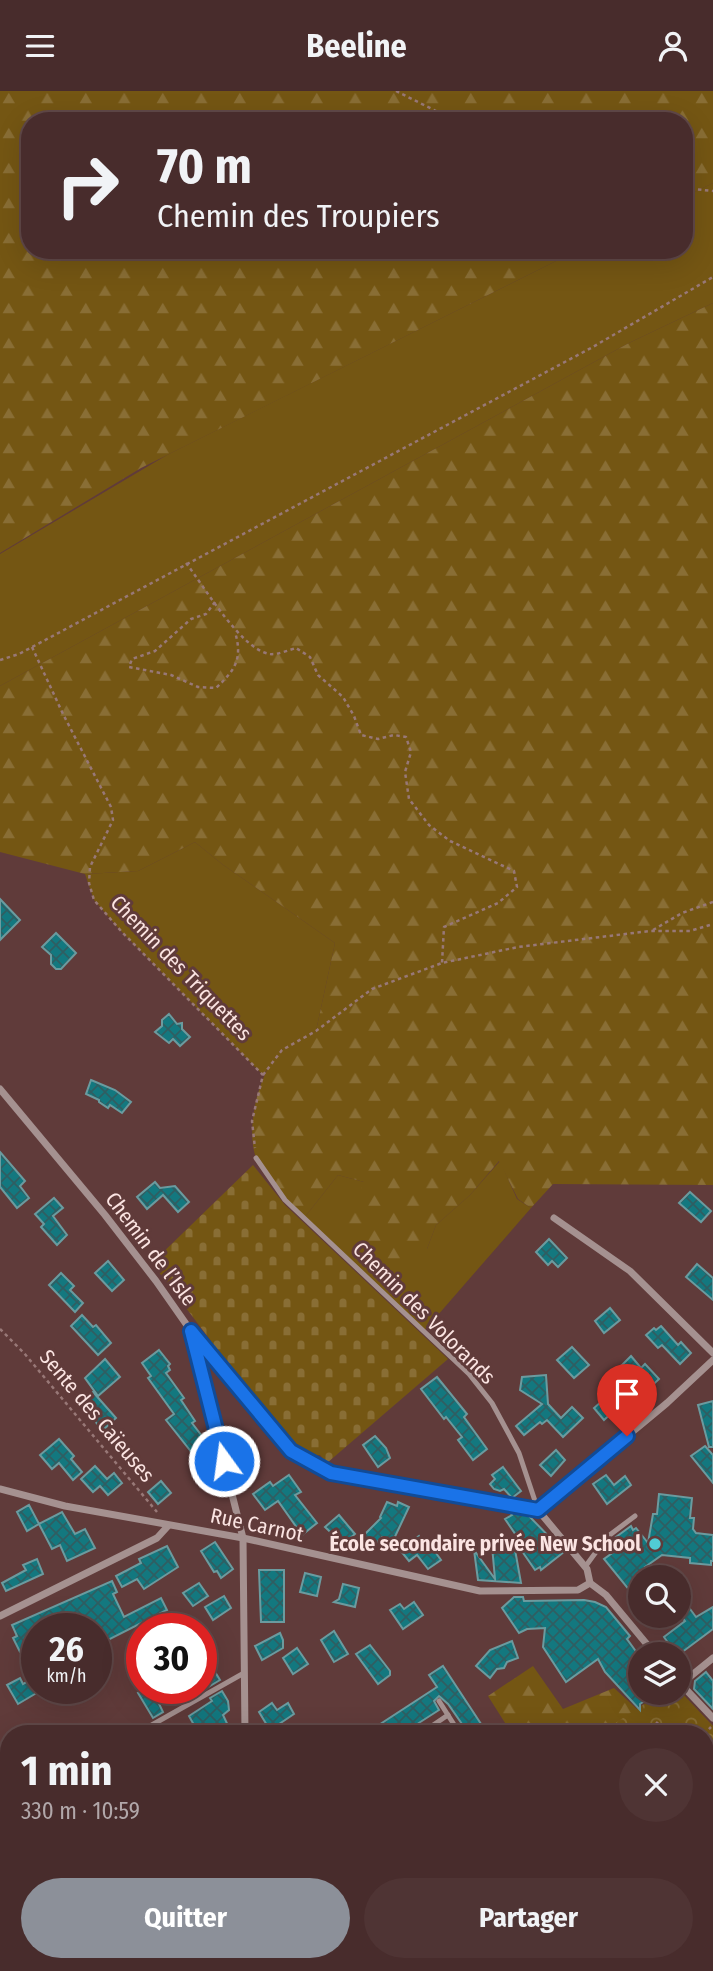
<!DOCTYPE html>
<html lang="fr">
<meta charset="utf-8">
<style>
:root{--surface:#482c2c;--page:#4f3434;--text:#f1f3f6;--muted:#b1a7a9;--line:#604848;--accent:#8c9099}
body{margin:0;font-family:"Fira Sans Condensed",sans-serif;background:var(--page);color:var(--text);height:100vh;display:flex;flex-direction:column;font-size:26px;white-space:nowrap}
*{box-sizing:border-box;margin:0}
p{font-size:23px;color:var(--muted)}
.icon{flex:none;width:38px;height:38px;fill:none;stroke:currentColor;stroke-width:2;stroke-linecap:round;stroke-linejoin:round}
.map{position:relative;flex:1;overflow:hidden}
.details{position:absolute;left:0px;top:1634px;width:714px;height:247px;display:flex;flex-direction:column;background:var(--surface);border-radius:28px 28px 0 0;box-shadow:0 7px 28px #0002,0 0 0 2px var(--line)}
.details>*{flex:none}
.guide{position:absolute;left:21px;top:21px;width:672px;height:147px;border-radius:28px;box-shadow:0 7px 28px #0002,0 0 0 2px var(--line);background:#482c2c;color:var(--text);overflow:hidden}
.controls{position:absolute;left:628px;top:1474px;display:grid;gap:14px}
.controls a{display:grid;place-items:center;width:63px;height:63px;border-radius:50%;background:var(--surface);box-shadow:0 7px 28px #0002,0 0 0 2px var(--line);font-size:35px}
.speed{position:absolute;left:21px;top:1522px;display:flex;gap:14px;font-size:35px;font-weight:700;text-align:center}
.speed>*{display:grid;place-content:center;width:91px;height:91px;border-radius:50%;background:var(--surface);box-shadow:0 7px 28px #0002,0 0 0 2px var(--line);line-height:1}
.speed small{font-size:18px;font-weight:400}
.speed .limit{border:10px solid #d22;background:#fff;color:#111}
.pin{position:absolute;display:grid;place-items:center;width:60px;height:60px;color:#fff;margin:-72px -30px;border-radius:50% 50% 50% 0;rotate:-45deg;box-shadow:0 0 7px #0007}
.pin .icon{rotate:45deg}
.me{position:absolute;width:77px;margin:-38px;rotate:346deg;stroke-linejoin:round;filter:drop-shadow(0 0 5px #0008)}
.turn{display:flex;align-items:center;gap:24px;height:147px;padding:0 21px;font-size:32px}
.turn .icon{width:91px;height:91px;stroke-width:2.5}
.turn b{display:block;font-size:49px;line-height:60px}
.round{display:grid;place-items:center;flex:none;width:74px;height:74px;border-radius:37px;background:var(--page)}
.summary{display:flex;align-items:center;justify-content:space-between;height:119px;padding:0 21px}
h1{font-size:42px;font-weight:700;line-height:52px}
.action{display:flex;gap:14px;margin-top:auto;padding:14px 21px}
.action a{flex:1;height:80px;border-radius:42px;background:var(--accent);color:#fff;font-size:28px;font-weight:700;line-height:80px;text-align:center}
.action a+a{background:var(--page);color:var(--text)}
header{display:flex;justify-content:space-between;align-items:center;height:91px;padding:0 21px;background:var(--surface);font-size:32px;font-weight:700}
.map>svg:first-child{display:block}
.grass{fill:#745613}
.forest{fill:url(#forest-firs)}
.cemetery{fill:url(#cemetery-stones)}
.park{fill:url(#park-crowns)}
.building{fill:url(#building-cross-hatch);stroke:#6b9b9f;stroke-width:2}
.lines{fill:none;stroke-linecap:round;stroke-linejoin:round}
.path{stroke:#987877;stroke-width:2.5;stroke-dasharray:3.5 3.5;stroke-linecap:butt}
.lane{stroke:#a59190;stroke-width:5}
.street{stroke:#a59190;stroke-width:7}
.route-casing{stroke:#114b97;stroke-width:18}
.route{stroke:#1a73e8;stroke-width:12}
.poi-dot{fill:#51ccd5;stroke:#603b3a;stroke-width:2.5}
.labels{text-anchor:middle;stroke-width:6;stroke-linejoin:round;paint-order:stroke}
.street-label{font-size:21px;fill:#fbe4e2;stroke:#603b3a}
.poi-label{font-size:21px;font-weight:bold;fill:#fbe4e2;stroke:#603b3a;text-anchor:end}
</style>
<header><svg class="icon" aria-label="menu" viewBox="0 0 24 24"><path d="M4 6h16M4 12h16M4 18h16"/></svg>Beeline<svg class="icon" aria-label="person" viewBox="0 0 24 24"><circle cx="12" cy="8" r="4"/><path d="M4 21q1-7 8-7t8 7"/></svg></header>
<div class="map">
<svg width="713" height="1880" viewBox="0 0 713 1880">
<defs>
<pattern id="forest-firs" width="22" height="20" patternUnits="userSpaceOnUse" patternTransform="scale(1.75)"><rect width="22" height="20" fill="#745613"/><path d="M5 1l3.5 6h-7zM16 11l3.5 6h-7z" fill="#896e35"/></pattern>
<pattern id="cemetery-stones" width="16" height="16" patternUnits="userSpaceOnUse" patternTransform="scale(1.75)"><rect width="16" height="16" fill="#745613"/><path d="M2 7V4a2 2 0 0 1 4 0v3zM10 15v-3a2 2 0 0 1 4 0v3z" fill="#896e35"/></pattern>
<pattern id="park-crowns" width="20" height="18" patternUnits="userSpaceOnUse" patternTransform="scale(1.75)"><rect width="20" height="18" fill="#745613"/><path d="M2 6a3 3 0 1 1 6 0M12 15a3 3 0 1 1 6 0" fill="none" stroke="#896e35"/></pattern>
<pattern id="building-cross-hatch" width="8" height="8" patternUnits="userSpaceOnUse" patternTransform="scale(1.75)"><rect width="8" height="8" fill="#13787f"/><path d="M0 0l8 8M0 8l8-8" fill="none" stroke="#2f5e62"/></pattern>
</defs>
<rect width="100%" height="100%" fill="#603b3a"/>
<g class="grass">
<polygon points="713,92 713,212 629,252 0,595 0,463 167,364 578,159 684,159 684,106"/>
<polygon points="195,751 222,773 335,852 316,940 282,959 263,984 121,840 94,809 85,783 138,780"/>
<polygon points="500,1070 517,1108 531,1117 424,1240 304,1127 338,1084 364,1091 427,1158 436,1134 470,1104"/>
</g>
<g class="forest">
<polygon points="0,0 713,0 713,92 684,106 684,30 30,30 30,159 578,159 141,377 0,462"/>
<path d="M713 212V1094L553 1093 531 1117 518 1108 499 1070 470 1104 436 1134 427 1158 394 1180 380 1186 343 1140 364 1091 338 1084 304 1127C288 1112 267 1089 257 1069 244 1041 259 978 282 959 292 951 305 946 316 940L335 852 222 773 195 751 138 780 85 783 0 761V595L629 252Z"/>
<polygon points="533,1575 563,1618 614,1597 637,1618 644,1643 512,1643 488,1605"/>
</g>
<polygon class="cemetery" points="253,1074 285,1114 448,1268 327,1372 320,1364 310,1365 297,1357 211,1257 211,1250 152,1172"/>
<polygon class="park" points="679,1599 713,1635 713,1880 475,1880 472,1876 466,1880 330,1880 325,1873 705,1872 705,1643 599,1643 662,1601"/>
<g class="building">
<polygon points="0,808 20,829 0,849"/>
<polygon points="56,842 76,862 61,878 56,878 51,873 51,864 42,856"/>
<polygon points="169,923 177,933 182,932 182,938 190,946 180,955 173,948 169,952 155,941 162,935 162,929"/>
<polygon points="91,989 115,999 131,1011 122,1022 110,1014 108,1017 99,1011 99,1009 86,1003"/>
<polygon points="0,1061 25,1090 20,1095 29,1107 17,1117 0,1096"/>
<polygon points="155,1091 160,1097 175,1095 189,1111 178,1121 163,1104 147,1118 137,1106"/>
<polygon points="690,1101 711,1120 701,1131 679,1112"/>
<polygon points="54,1107 63,1117 53,1125 67,1144 57,1154 41,1136 44,1133 35,1123"/>
<polygon points="549,1148 567,1167 558,1176 552,1170 548,1174 536,1161"/>
<polygon points="108,1170 124,1189 112,1200 95,1182"/>
<polygon points="697,1173 713,1187 713,1209 686,1186"/>
<polygon points="61,1182 74,1195 70,1199 83,1212 75,1221 49,1194"/>
<polygon points="610,1217 620,1229 604,1242 595,1230"/>
<polygon points="82,1224 93,1236 96,1234 111,1252 98,1264 71,1235"/>
<polygon points="661,1235 678,1254 681,1251 691,1262 680,1273 662,1254 658,1257 646,1244 654,1237 656,1239"/>
<polygon points="572,1256 589,1274 574,1287 557,1269"/>
<polygon points="159,1259 170,1273 168,1275 170,1279 166,1282 184,1307 181,1309 195,1330 192,1332 215,1362 218,1374 212,1378 213,1380 200,1388 192,1377 200,1372 166,1329 174,1323 148,1287 151,1285 142,1272"/>
<polygon points="631,1265 641,1277 645,1273 659,1288 644,1302 630,1287 625,1287 625,1281 620,1276"/>
<polygon points="105,1268 120,1286 98,1305 85,1287"/>
<polygon points="546,1284 548,1313 561,1327 572,1316 583,1327 563,1346 547,1329 542,1333 540,1331 524,1344 516,1335 542,1313 520,1299 522,1286"/>
<polygon points="437,1286 467,1323 464,1326 487,1358 473,1369 458,1349 462,1346 446,1326 444,1328 421,1298"/>
<polygon points="93,1301 116,1327 102,1340 82,1311"/>
<polygon points="610,1303 617,1311 612,1316 615,1319 604,1329 594,1317"/>
<polygon points="713,1310 713,1356 709,1356 698,1314"/>
<polygon points="375,1345 386,1357 390,1367 378,1376 363,1354"/>
<polygon points="59,1348 74,1365 71,1368 82,1381 73,1389 59,1372 52,1378 40,1364"/>
<polygon points="705,1355 713,1364 713,1392 691,1365"/>
<polygon points="556,1359 565,1369 551,1385 540,1374"/>
<polygon points="95,1375 107,1388 114,1382 122,1392 108,1404 100,1395 93,1401 81,1388"/>
<polygon points="503,1376 521,1400 512,1407 504,1398 500,1400 494,1398 490,1393 495,1388 492,1384"/>
<polygon points="289,1384 301,1401 295,1404 317,1432 302,1444 278,1410 265,1419 253,1403 270,1391 273,1395"/>
<polygon points="606,1384 614,1394 625,1385 631,1394 607,1413 593,1393"/>
<polygon points="161,1390 171,1402 158,1413 148,1401"/>
<polygon points="659,1403 692,1407 690,1427 694,1427 693,1438 696,1442 713,1444 713,1470 711,1470 711,1474 690,1472 690,1467 662,1464 645,1476 648,1480 640,1486 640,1493 630,1500 604,1468 622,1455 616,1446 631,1435 633,1439 636,1437 648,1452 653,1423 657,1423"/>
<polygon points="387,1411 397,1415 398,1411 409,1416 391,1454 382,1446 368,1460 358,1450 381,1427 380,1426"/>
<polygon points="29,1414 39,1433 62,1421 75,1443 85,1438 95,1457 67,1470 60,1454 52,1458 39,1433 27,1440 17,1421"/>
<polygon points="509,1420 527,1423 564,1461 541,1479 540,1476 535,1479 517,1453 522,1453 505,1428 512,1424"/>
<polygon points="339,1424 355,1443 343,1453 325,1436"/>
<polygon points="419,1445 429,1460 433,1458 441,1469 428,1478 417,1464 409,1470 400,1459"/>
<polygon points="215,1451 233,1478 221,1487 217,1480 214,1481 201,1460"/>
<polygon points="514,1453 521,1492 478,1489 474,1459 495,1488 492,1455"/>
<polygon points="167,1455 178,1476 144,1498 137,1488 122,1496 116,1485 141,1472 139,1468"/>
<polygon points="37,1468 43,1483 6,1500 2,1492 26,1479 23,1474"/>
<polygon points="259,1479 284,1479 284,1531 261,1531"/>
<polygon points="305,1482 321,1486 317,1505 300,1501"/>
<polygon points="112,1490 117,1501 113,1503 124,1526 161,1507 167,1519 108,1549 102,1538 37,1538 30,1544 34,1554 20,1561 13,1547 17,1545 12,1534"/>
<polygon points="199,1492 208,1505 193,1515 183,1502"/>
<polygon points="343,1493 359,1497 355,1516 334,1511 339,1508"/>
<polygon points="679,1503 696,1526 713,1516 713,1538 681,1562 674,1554 671,1556 664,1546 685,1530 679,1523"/>
<polygon points="224,1505 231,1517 213,1529 205,1516"/>
<polygon points="514,1506 523,1506 524,1510 584,1509 595,1511 606,1516 630,1545 627,1548 640,1566 640,1601 658,1601 640,1613 640,1619 605,1581 598,1568 566,1591 543,1556 545,1537 527,1538 519,1542 502,1517"/>
<polygon points="414,1511 423,1524 403,1538 390,1519 400,1513 404,1518"/>
<polygon points="334,1540 348,1563 334,1571 321,1549"/>
<polygon points="280,1542 283,1549 283,1557 262,1569 255,1555"/>
<polygon points="512,1550 518,1567 507,1571 504,1577 497,1578 490,1587 476,1575 490,1559"/>
<polygon points="370,1554 390,1580 390,1584 378,1593 356,1563"/>
<polygon points="297,1557 308,1573 293,1583 283,1567"/>
<polygon points="443,1575 485,1639 479,1643 469,1643 448,1613 439,1605 434,1610 439,1619 411,1637 409,1634 396,1643 365,1643 437,1596 429,1584"/>
<polygon points="212,1576 220,1589 205,1598 201,1592 201,1582"/>
<polygon points="706,1581 713,1590 713,1618 694,1598 695,1590"/>
<polygon points="20,1587 23,1593 33,1587 40,1600 18,1613 7,1594"/>
<polygon points="146,1598 152,1598 163,1621 153,1627 138,1602"/>
<polygon points="222,1600 228,1610 229,1619 223,1624 232,1643 199,1643 189,1625 212,1610 210,1607"/>
<polygon points="272,1612 277,1619 288,1612 294,1623 270,1639 259,1621"/>
</g>
<g class="lines">
<g class="path">
<polyline points="396,0 456,30"/>
<polyline points="684,97 713,100"/>
<path d="M186 472C204 495 241 559 270 563 277 564 289 559 296 557L310 566 318 584 343 606 354 625 361 644 378 648 394 644 406 646 411 661 405 681 409 708 429 734 450 750 514 780 517 796 498 812 444 836 442 872"/>
<path d="M215 511 206 523 191 528 155 560 132 568 129 576 171 584 198 596 216 597C235 579 243 568 235 541"/>
<polyline points="32,556 63,623 111,716 113,729 90,776 89,792 94,809 121,840 263,984 252,1030 255,1057"/>
<polyline points="0,569 19,563 591,257 713,186"/>
<polyline points="653,839 682,822 713,811"/>
<polyline points="263,984 282,959 316,940 372,898 442,872 518,856 650,840 690,840 713,833"/>
<polyline points="0,1238 24,1262 157,1421"/>
<polyline points="656,1631 670,1643"/>
<polyline points="704,1643 711,1636"/>
<polyline points="705,1719 711,1715 713,1717"/>
<polyline points="705,1852 713,1846"/>
<polyline points="257,1872 263,1880"/>
<path d="M361 1872C382 1880 402 1880 423 1872"/>
<polyline points="530,1872 539,1880"/>
<polyline points="619,1880 620,1872"/>
<polyline points="659,1880 672,1872"/>
</g>
<g class="lane">
<polyline points="256,1067 285,1109 469,1283 492,1312 519,1362 538,1419"/>
<polyline points="585,1476 607,1446 635,1425"/>
<polyline points="439,1610 460,1643"/>
<polyline points="150,1635 244,1582"/>
<polyline points="420,1643 448,1624"/>
</g>
<g class="street">
<polyline points="0,998 105,1124 156,1190 191,1240 243,1447 245,1643"/>
<polyline points="554,1127 630,1180 713,1262"/>
<polyline points="193,1243 291,1360 331,1382 538,1419"/>
<polyline points="0,1398 65,1415 243,1447 480,1500 578,1499 590,1492"/>
<polyline points="538,1419 667,1312 713,1269"/>
<polyline points="538,1419 587,1478 590,1492 606,1504 655,1563"/>
<polyline points="0,1525 157,1447 168,1435"/>
<polyline points="679,1591 713,1627"/>
<polyline points="681,1593 713,1567"/>
<polyline points="211,1880 212,1872"/>
</g>
</g>
<g class="lines">
<g class="route-casing">
<polyline id="route" points="224,1370 191,1240 291,1360 331,1382 538,1419 627,1345"/>
</g>
<use href="#route" class="route"/>
</g>
<circle class="poi-dot" cx="655" cy="1453" r="7"/>
<g class="labels">
<g class="street-label">
<text transform="translate(181 877) rotate(46)" y="7">Chemin des Triquettes</text>
<text transform="translate(151 1158) rotate(53)" y="7">Chemin de l’Isle</text>
<text transform="translate(424 1222) rotate(45)" y="7">Chemin des Volorands</text>
<text transform="translate(97 1325) rotate(50)" y="7">Sente des Caïeuses</text>
<text transform="translate(257 1434) rotate(12)" y="7">Rue Carnot</text>
</g>
<g class="poi-label">
<text x="641" y="1460">École secondaire privée New School</text>
</g>
</g>
</svg>
<div class="controls">
<a><svg class="icon" aria-label="search" viewBox="0 0 24 24"><circle cx="10" cy="10" r="6"/><path d="M15 15l6 6"/></svg></a>
<a><svg class="icon" aria-label="layers" viewBox="0 0 24 24"><path d="M12 4l9 5-9 5-9-5zM3 14l9 5 9-5"/></svg></a>
</div>
<div class="speed"><div>26<small>km/h</small></div><div class="limit">30</div></div>
<div class="pin" style="left:627px;top:1345px;background:#d93025"><svg class="icon" aria-label="arrive" viewBox="0 0 24 24"><path d="M6 21V4h12l-3 4 3 4H6"/></svg></div>
<svg class="me" style="left:224px;top:1370px" viewBox="-20 -20 40 40"><circle r="17" fill="#1a73e8" stroke="#fff" stroke-width="3"/><path d="M0-11L8 9 0 5-8 9z" fill="#fff"/></svg>
<div class="guide">
<div class="turn"><svg class="icon" aria-label="right" viewBox="0 0 24 24"><path d="M7 20v-9h11M14 6l5 5-5 5"/></svg><div><b>70 m</b>Chemin des Troupiers</div></div>
</div>
<section class="details">
<div class="summary"><div><h1>1 min</h1><p>330 m · 10:59</p></div><a class="round"><svg class="icon" aria-label="close" viewBox="0 0 24 24"><path d="M6 6l12 12M18 6L6 18"/></svg></a></div>
<div class="action"><a>Quitter</a><a>Partager</a></div>
</section>
</div>
